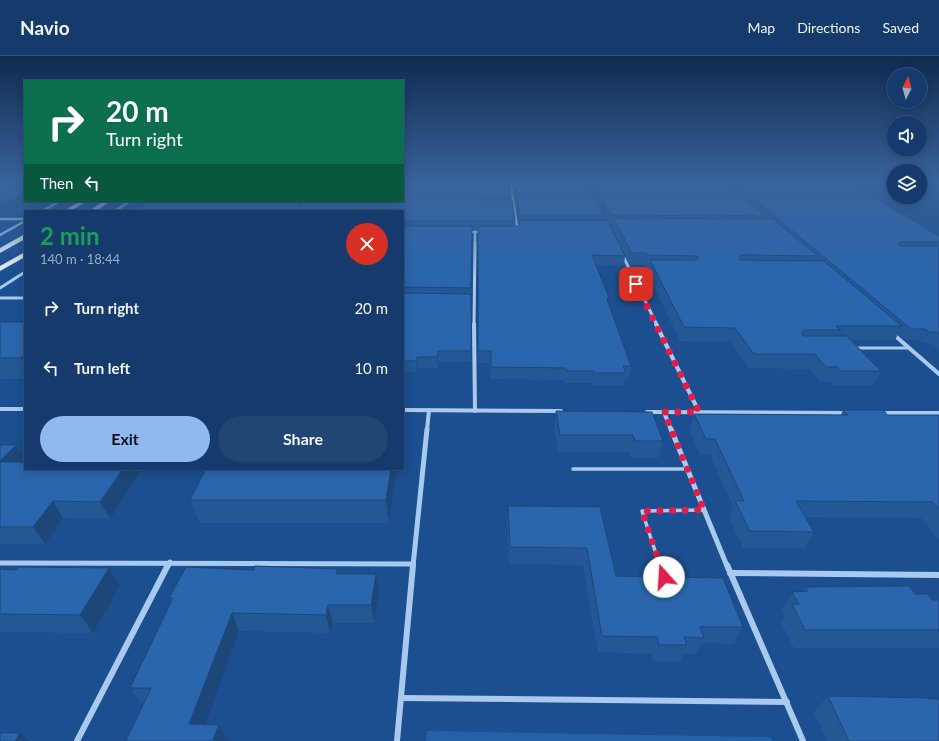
<!DOCTYPE html>
<meta charset="utf-8">
<style>
:root{--surface:#143b6b;--page:#214673;--text:#f1f3f6;--muted:#9dadc1;--line:#33557e;--accent:#90b9f0}
body{margin:0;font-family:Lato,sans-serif;background:var(--page);color:var(--text);height:100vh;display:flex;flex-direction:column;font-size:15px;white-space:nowrap}
*{box-sizing:border-box;margin:0}
p{font-size:13px;color:var(--muted)}
.icon{flex:none;width:22px;height:22px;fill:none;stroke:currentColor;stroke-width:2;stroke-linecap:round;stroke-linejoin:round}
.map{position:relative;flex:1;overflow:hidden}
.sheet{position:absolute;left:24px;top:154px;width:380px;height:260px;display:flex;flex-direction:column;background:var(--surface);border-radius:0px;box-shadow:0 2px 10px #0003,0 0 0 1px var(--line)}
.sheet>*{flex:none}
.hud{position:absolute;left:24px;top:24px;width:380px;height:122px;border-radius:0px;box-shadow:0 2px 10px #0003,0 0 0 1px var(--line);background:#0b6e4f;color:#fff;overflow:hidden}
.needle{width:26px;rotate:6deg}
.fabs{position:absolute;left:887px;top:12px;display:grid;gap:8px}
.fabs a{display:grid;place-items:center;width:40px;height:40px;border-radius:50%;background:var(--surface);box-shadow:0 2px 10px #0003,0 0 0 1px var(--line);font-size:20px}
.pin{position:absolute;display:grid;place-items:center;width:34px;height:34px;color:#fff;margin:-17px;border-radius:8px;box-shadow:0 2px 6px #0006}
.me{position:absolute;width:44px;margin:-22px;rotate:341deg;stroke-linejoin:round;filter:drop-shadow(0 0 3px #0008)}
.turn{display:flex;align-items:center;gap:14px;height:84px;padding:0 16px;font-size:18px}
.turn .icon{width:52px;height:52px;stroke-width:2.5}
.turn b{display:block;font-size:28px;line-height:34px}
.then{display:flex;align-items:center;height:38px;padding:0 16px;background:#0003;gap:8px;font-size:15px}
.round{display:grid;place-items:center;flex:none;width:42px;height:42px;border-radius:21px;background:var(--page)}
.overview{display:flex;align-items:center;justify-content:space-between;height:68px;padding:0 16px}
h1{font-size:24px;font-weight:700;line-height:30px;color:#1e9e55}
.action{display:flex;gap:8px;margin-top:auto;padding:8px 16px}
.action a{flex:1;height:46px;border-radius:24px;background:var(--accent);color:#111;font-size:16px;font-weight:700;line-height:46px;text-align:center}
.action a+a{background:var(--page);color:var(--text)}
ul{padding:0;list-style:none}
li{display:flex;align-items:center;gap:12px;height:60px;padding:0 16px}
li div{flex:1}
li b{display:block;font-size:15px}
li em{font-style:normal}
header{display:flex;align-items:center;gap:24px;box-sizing:border-box;height:56px;padding:0 20px;background:var(--surface);border-bottom:1px solid var(--line)}
header strong{font-size:19px}
nav{display:flex;gap:22px;margin-inline-start:auto;font-size:14px}
.map>svg:first-child{display:block}
.green{fill:#2461a8}
.lines{fill:none;stroke-linecap:round;stroke-linejoin:round}
.lane-far3{stroke:#a9c9ee;stroke-width:2}
.lane-far2{stroke:#a9c9ee;stroke-width:3}
.lane-far1{stroke:#a9c9ee;stroke-width:3.5}
.lane{stroke:#a9c9ee;stroke-width:4.5}
.street-far4{stroke:#a9c9ee;stroke-width:2.5}
.street-far3{stroke:#a9c9ee;stroke-width:3}
.street-far2{stroke:#a9c9ee;stroke-width:4}
.street-far1{stroke:#a9c9ee;stroke-width:5}
.street{stroke:#a9c9ee;stroke-width:6}
.primary{fill:#f0f6ff;fill-rule:evenodd}
.wall{fill:#245895;fill-rule:evenodd}
.shaded-wall{fill:#1d4779}
.building{fill:#2a66ad;stroke:#1d4779}
.route{stroke:#e11d48;stroke-width:7;stroke-dasharray:0 12.6}
</style>
<header>
<strong>Navio</strong>
<nav><a>Map</a><a>Directions</a><a>Saved</a></nav>
</header>
<div class="map">
<svg width="939" height="685" viewBox="0 0 939 685">
<rect width="100%" height="100%" fill="#1b4f8f"/>
<polygon class="green" points="427,675 771,681 772,685 426,685"/>
<g class="lines">
<polyline class="lane-far3" points="629,213 651,213"/>
<polyline class="lane-far2" points="855,292 909,292"/>
<g class="lane-far1">
<polyline points="573,413 687,413"/>
<polyline points="660,510 642,455 704,454"/>
</g>
<polyline class="lane" points="660,509 664,521"/>
<g class="street-far4">
<polyline points="506,130 511,130 517,170"/>
<polyline points="42,155 60,145"/>
<polyline points="115,155 130,145"/>
<polyline points="0,163 25,163"/>
<polyline points="467,176 483,176"/>
<polyline points="0,179 25,165"/>
<polyline points="475,188 475,176"/>
</g>
<g class="street-far3">
<polyline points="623,200 657,269"/>
<polyline points="0,232 25,216"/>
<polyline points="0,242 25,242"/>
<polyline points="474,269 475,187"/>
</g>
<g class="street-far2">
<polyline points="474,268 475,355"/>
<polyline points="656,268 699,356"/>
<polyline points="893,278 939,318"/>
<polyline points="0,353 25,353"/>
<polyline points="403,354 561,355"/>
<polyline points="647,356 847,357"/>
<polyline points="664,356 671,374"/>
<polyline points="881,357 939,357"/>
<polyline points="427,374 429,354"/>
</g>
<g class="street-far1">
<polyline points="671,373 727,510"/>
<polyline points="0,507 413,508"/>
<polyline points="168,510 170,506"/>
<polyline points="413,510 427,373"/>
</g>
<g class="street">
<polyline points="727,509 803,685"/>
<polyline points="730,517 939,519"/>
<polyline points="402,642 787,646"/>
<polyline points="77,685 168,509"/>
<polyline points="397,685 413,509"/>
</g>
<g class="primary">
<polygon points="80,145 87,145 71,155 64,155"/>
<polygon points="104,145 111,145 96,155 89,155"/>
<polygon points="25,178 25,183 0,197 0,192"/>
<polygon points="25,196 25,201 0,215 0,210"/>
</g>
</g>
<g class="wall">
<polygon points="0,125 25,125 25,145 26,145 2,157 0,157"/>
<path d="M403 125H586L604 159 603 164 625 200 624 209H596L608 248 631 310 629 322H626L624 329H592V327H565L564 324 490 323V307H478V173H472L471 306H438V312H418L417 316H403ZM509 127H512L514 130 519 167H520L518 170H514L515 165 511 144V140Z"/>
<polygon points="588,125 846,125 884,145 883,147 939,180 939,294 931,287 923,287 920,284 906,284 898,278 895,284 850,284 881,315 873,329 834,329 831,326 820,326 809,313 749,312 730,286 680,285 647,216 648,211 645,211 644,209 630,209 612,173 613,168 609,168"/>
<rect x="0" y="266" width="25" height="57"/>
<polygon points="843,354 887,359 939,359 939,484 921,462 805,461 814,476 805,492 743,492 729,461 733,451 710,399 700,399 690,374 694,358 841,359"/>
<polygon points="556,355 663,385 658,402 631,402 629,396 558,396 554,372"/>
<polygon points="0,388 1,389 16,389 25,403 25,413 142,413 110,463 63,462 45,488 0,488"/>
<polygon points="397,413 389,467 200,467 190,444 290,414"/>
<polygon points="508,450 600,451 616,520 743,571 734,588 701,587 696,598 683,598 680,606 653,605 651,598 598,596 583,509 509,508 507,467"/>
<polygon points="0,513 120,530 93,577 0,576"/>
<polygon points="339,518 376,518 379,536 374,567 333,567 330,577 239,575 126,685 143,648 142,648 130,632 171,546 169,542"/>
<polygon points="805,531 915,538 932,544 939,544 939,592 794,592 781,566 785,559 782,554 792,536 803,536"/>
<polygon points="828,640 929,643 939,685 827,685 814,657"/>
</g>
<g class="shaded-wall">
<polygon points="25,136 25,145 26,145 2,157 0,152 0,148"/>
<polygon points="298,145 305,145 299,154 297,146"/>
<polygon points="609,242 608,253 607,243"/>
<polygon points="438,295 438,312 437,301"/>
<polygon points="25,298 25,310 21,302"/>
<polygon points="417,301 418,312 417,316"/>
<polygon points="0,388 7,398 16,389 25,403 25,407 0,407"/>
<polygon points="123,413 142,413 110,463 100,446"/>
<polygon points="391,413 397,413 389,467 386,444"/>
<polygon points="53,445 63,462 45,488 33,471"/>
<polygon points="109,512 120,530 93,577 80,559"/>
<polygon points="376,518 379,536 374,567 371,549"/>
<polygon points="328,549 333,567 330,577 326,559"/>
<polygon points="232,557 239,575 200,684 189,668"/>
<polygon points="219,669 228,685 213,684"/>
<polygon points="20,677 29,685 15,685"/>
</g>
<g class="building">
<polygon points="23,125 25,125 25,136 0,148 0,126 21,127"/>
<polygon points="403,125 509,125 511,140 480,140 478,142 480,144 512,144 515,165 403,165 403,155 135,155 149,145 298,145 297,146 298,149 300,149 304,145 403,145"/>
<polygon points="514,125 586,125 604,159 520,159"/>
<polygon points="593,125 724,125 766,160 610,159"/>
<polygon points="732,125 846,125 884,145 880,145 939,180 939,186 899,186 898,188 900,190 939,190 939,278 937,276 929,276 926,273 911,273"/>
<polygon points="613,162 773,163 818,200 742,199 739,201 740,204 824,205 902,270 836,270 841,274 805,274 802,276 802,279 805,280 847,280 881,315 841,315 838,311 826,311 815,298 754,298 735,272 684,271 650,204 696,204 698,203 698,200 647,199 646,197 632,197"/>
<polygon points="520,164 607,164 625,200 592,199 609,242 607,243 631,310 623,310 626,317 594,317 593,315 567,315 566,312 491,311 491,295 478,295 478,170 518,170 520,168"/>
<polygon points="403,170 472,170 471,232 403,231"/>
<polygon points="403,237 471,238 471,295 438,295 437,301 417,301 417,305 403,305 403,254 404,248 403,248"/>
<polygon points="0,266 25,266 25,298 21,302 0,302"/>
<polygon points="843,354 884,354 887,359 939,359 939,453 933,446 796,445 814,476 750,475 735,445 744,445 715,383 706,383 694,358 848,359"/>
<polygon points="556,355 652,356 663,385 635,385 633,379 560,379"/>
<polygon points="0,389 16,389 0,405"/>
<polygon points="0,406 25,406 25,413 123,413 100,446 53,445 33,471 0,471"/>
<polygon points="206,413 290,414 290,413 391,413 386,444 190,444"/>
<polygon points="508,450 600,451 616,520 723,522 743,571 700,571 704,582 684,581 687,589 659,589 657,581 602,580 587,492 510,491"/>
<polygon points="255,510 338,513 336,518 376,518 371,549 328,549 326,559 232,557 189,668 219,669 213,684 231,685 126,685 151,632 130,632 173,542 169,542 186,511 254,514"/>
<polygon points="18,511 109,512 80,559 0,558 0,513 16,514"/>
<polygon points="909,530 915,538 928,538 932,544 939,544 939,574 805,574 792,548 799,548 792,536 808,535 805,531"/>
<polygon points="828,640 928,642 929,643 939,643 939,685 849,685"/>
<polygon points="0,677 20,677 15,685 0,685"/>
</g>
<linearGradient id="sky" x2="0" y2="1"><stop stop-color="#0f2b4f"/><stop offset="0.57" stop-color="#39639b"/><stop offset="1" stop-color="#39639b" stop-opacity="0"/></linearGradient>
<rect width="939" height="221" fill="url(#sky)"/>
<g class="lines">
<polyline class="route" points="636,228 699,356 664,356 704,454 642,455 664,521"/>
</g>
</svg>
<div class="fabs">
<a><svg class="needle" viewBox="-14 -14 28 28"><path d="M0-13l5 13h-10z" fill="#e53935"/><path d="M0 13l5-13h-10z" fill="#9dadc1"/></svg></a>
<a><svg class="icon" aria-label="sound" viewBox="0 0 24 24"><path d="M4 9h4l5-4v14l-5-4H4zM17 9q2 3 0 6"/></svg></a>
<a><svg class="icon" aria-label="layers" viewBox="0 0 24 24"><path d="M12 4l9 5-9 5-9-5zM3 14l9 5 9-5"/></svg></a>
</div>
<div class="pin" style="left:636px;top:228px;background:#d93025"><svg class="icon" aria-label="arrive" viewBox="0 0 24 24"><path d="M6 21V4h12l-3 4 3 4H6"/></svg></div>
<svg class="me" style="left:664px;top:521px" viewBox="-20 -20 40 40"><circle r="19" fill="#fff"/><path d="M0-13L10 11 0 6-10 11z" fill="#e11d48"/></svg>
<div class="hud">
<div class="turn"><svg class="icon" aria-label="right" viewBox="0 0 24 24"><path d="M7 20v-9h11M14 6l5 5-5 5"/></svg><div><b>20 m</b>Turn right</div></div>
<div class="then">Then<svg class="icon" aria-label="left" viewBox="0 0 24 24"><path d="M17 20v-9H6M10 6l-5 5 5 5"/></svg></div>
</div>
<section class="sheet">
<div class="overview"><div><h1>2 min</h1><p>140 m · 18:44</p></div><a class="round" style="background:#d93025;color:#fff"><svg class="icon" aria-label="close" viewBox="0 0 24 24"><path d="M6 6l12 12M18 6L6 18"/></svg></a></div>
<ul>
<li><svg class="icon" aria-label="right" viewBox="0 0 24 24"><path d="M7 20v-9h11M14 6l5 5-5 5"/></svg><div><b>Turn right</b></div><em>20 m</em></li>
<li><svg class="icon" aria-label="left" viewBox="0 0 24 24"><path d="M17 20v-9H6M10 6l-5 5 5 5"/></svg><div><b>Turn left</b></div><em>10 m</em></li>
</ul>
<div class="action"><a>Exit</a><a>Share</a></div>
</section>
</div>
